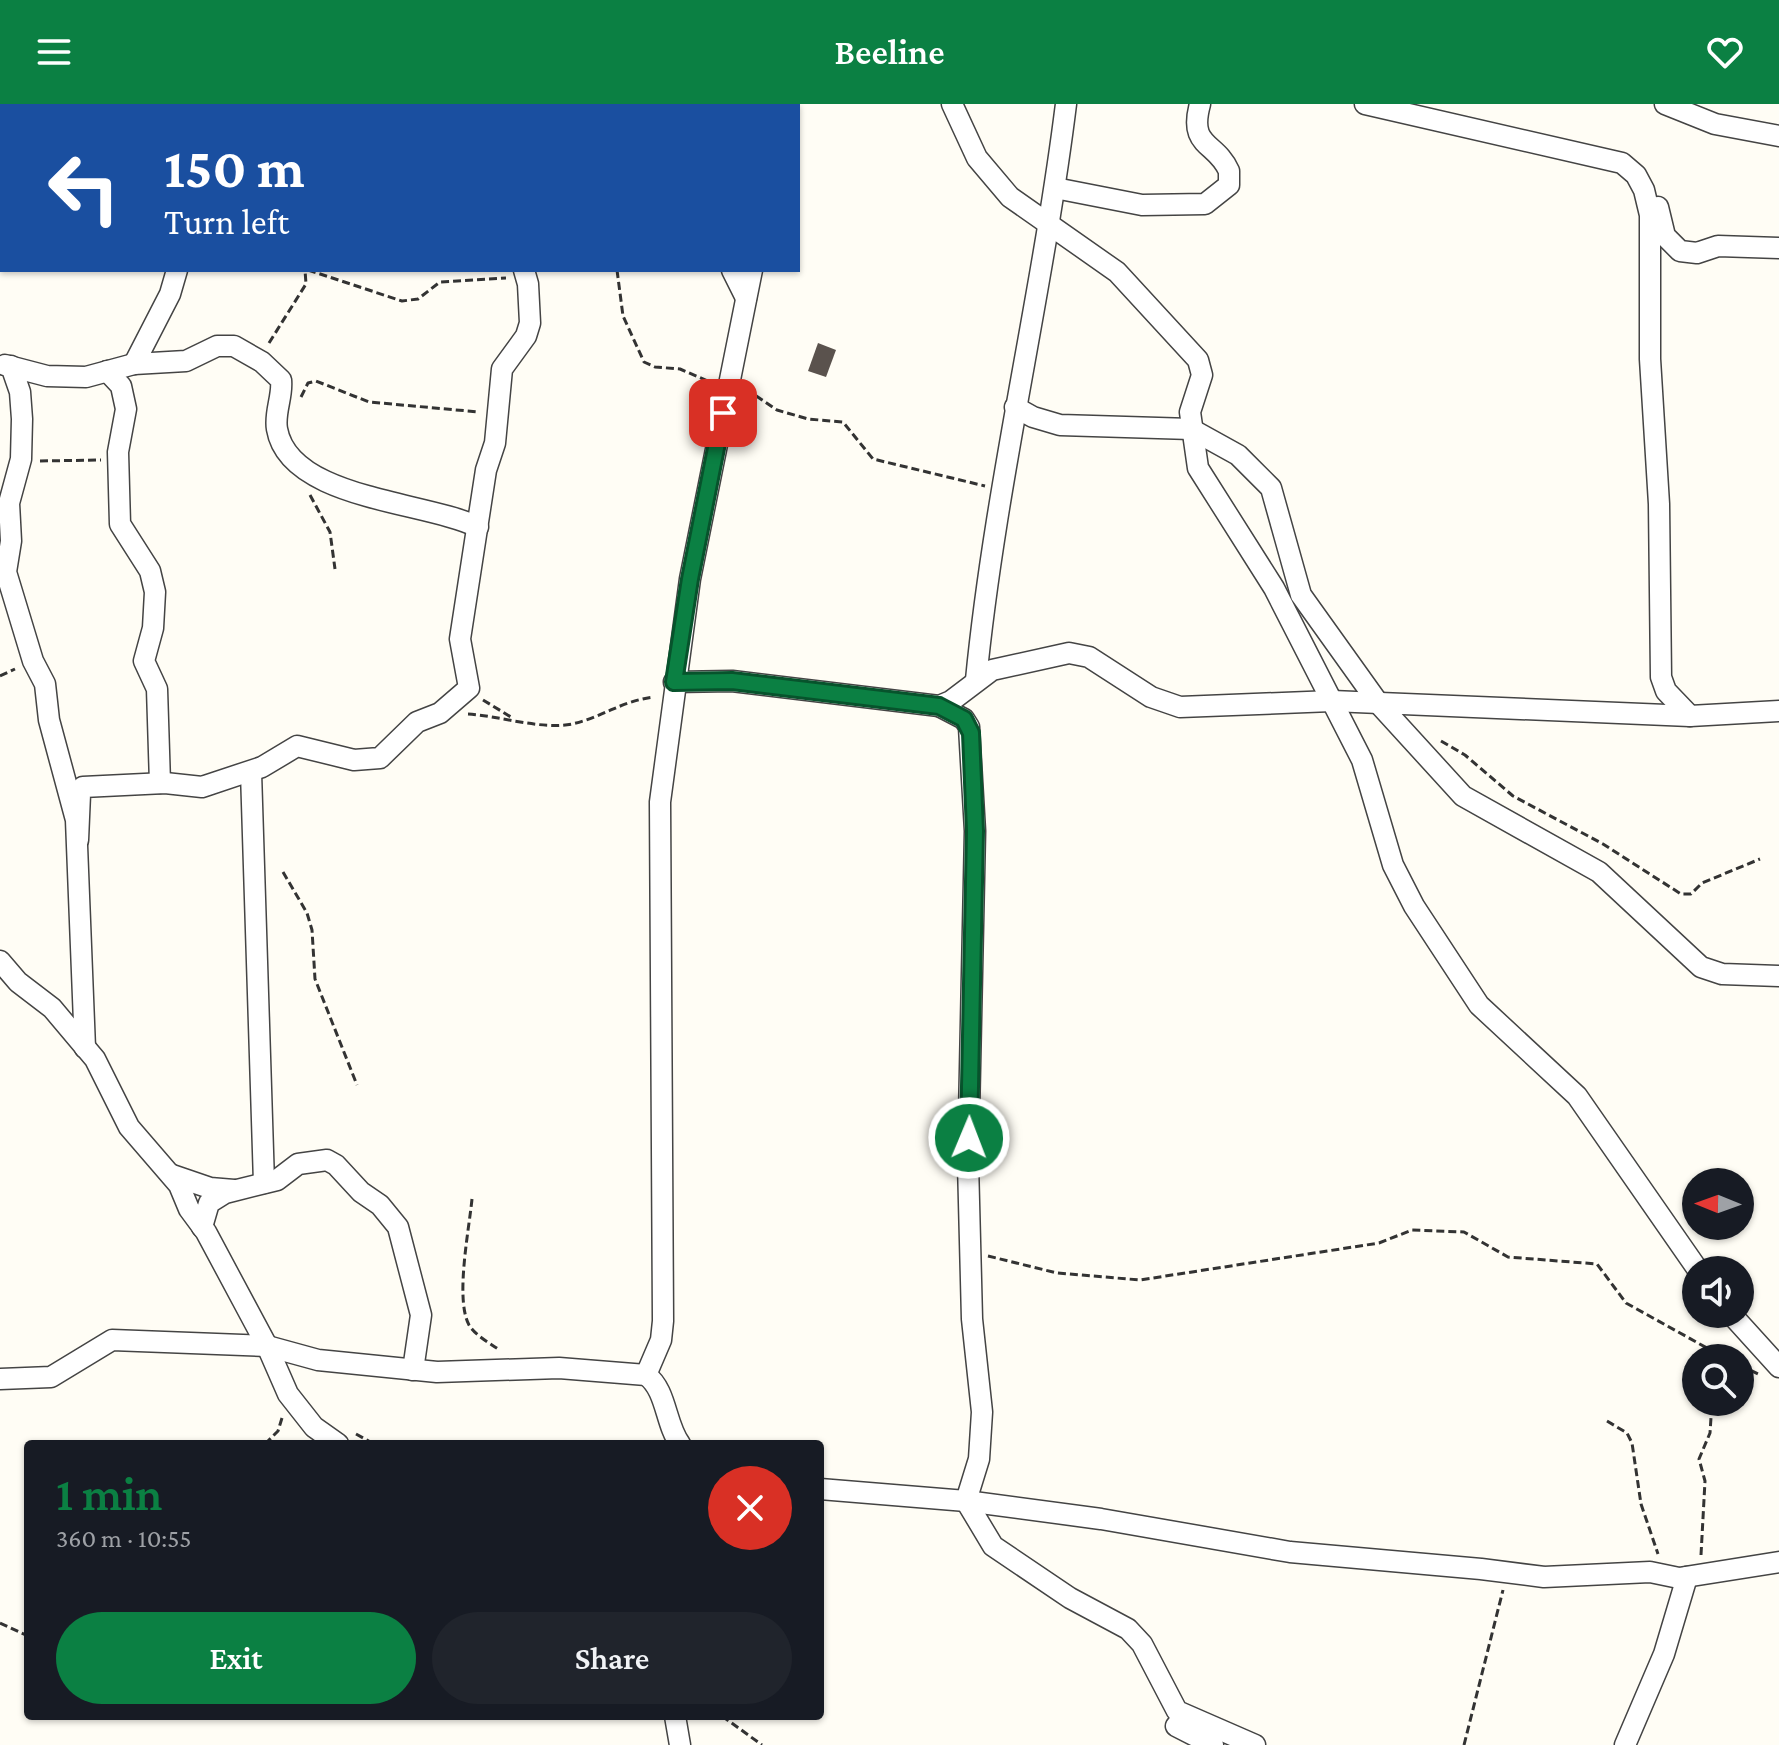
<!DOCTYPE html>
<meta charset="utf-8">
<style>
:root{--surface:#171b24;--page:#20242c;--text:#f1f3f6;--muted:#9ea1a6;--accent:#0b8043}
body{margin:0;font-family:"Crimson Pro",serif;background:var(--page);color:var(--text);height:100vh;display:flex;flex-direction:column;font-size:30px;white-space:nowrap}
*{box-sizing:border-box;margin:0}
p{font-size:26px;color:var(--muted)}
.icon{flex:none;width:44px;height:44px;fill:none;stroke:currentColor;stroke-width:2;stroke-linecap:round;stroke-linejoin:round}
.map{position:relative;flex:1;overflow:hidden}
.details{position:absolute;left:24px;top:1336px;width:800px;height:280px;display:flex;flex-direction:column;background:var(--surface);border-radius:8px;box-shadow:0 2px 6px #0004}
.details>*{flex:none}
.banner{position:absolute;left:0px;top:0px;width:800px;height:168px;box-shadow:0 2px 6px #0004;background:#1a4fa0;color:#fff;overflow:hidden}
.needle{width:52px;rotate:271deg}
.controls{position:absolute;left:1682px;top:1064px;display:grid;gap:16px}
.controls a{display:grid;place-items:center;width:72px;height:72px;border-radius:50%;background:var(--surface);box-shadow:0 2px 6px #0004;font-size:40px}
.pin{position:absolute;display:grid;place-items:center;width:68px;height:68px;color:#fff;margin:-34px;border-radius:16px;box-shadow:0 4px 12px #0006}
.me{position:absolute;width:88px;margin:-44px;rotate:1deg;stroke-linejoin:round;filter:drop-shadow(0 0 6px #0008)}
.turn{display:flex;align-items:center;gap:28px;height:168px;padding:0 32px;font-size:36px}
.turn .icon{width:104px;height:104px;stroke-width:2.5}
.turn b{display:block;font-size:56px;line-height:68px}
.round{display:grid;place-items:center;flex:none;width:84px;height:84px;border-radius:42px;background:var(--page)}
.summary{display:flex;align-items:center;justify-content:space-between;height:136px;padding:0 32px}
h1{font-size:48px;font-weight:600;line-height:60px;color:var(--accent)}
.primary-button{display:flex;gap:16px;margin-top:auto;padding:16px 32px}
.primary-button a{flex:1;height:92px;border-radius:48px;background:var(--accent);color:#fff;font-size:32px;font-weight:600;line-height:92px;text-align:center}
.primary-button a+a{background:var(--page);color:var(--text)}
header{display:flex;justify-content:space-between;align-items:center;height:104px;padding:0 32px;background:var(--accent);color:#fff;font-size:36px;font-weight:600}
.map>svg:first-child{display:block}
.building{fill:#5a524d}
.lines{fill:none;stroke-linecap:round;stroke-linejoin:round}
.minor-casing{stroke:#444;stroke-width:23}
.path{stroke:#333;stroke-width:3;stroke-dasharray:8 4;stroke-linecap:butt}
.minor{stroke:#fff;stroke-width:20}
.route-casing{stroke:#07532c;stroke-width:20}
.route{stroke:#0b8043;stroke-width:14}
</style>
<header><svg class="icon" aria-label="menu" viewBox="0 0 24 24"><path d="M4 6h16M4 12h16M4 18h16"/></svg>Beeline<svg class="icon" aria-label="heart" viewBox="0 0 24 24"><path d="M12 20l-8-8c-3-5 5-10 8-4 3-6 11-1 8 4z"/></svg></header>
<div class="map">
<svg width="1779" height="1641" viewBox="0 0 1779 1641">
<rect width="100%" height="100%" fill="#fffdf5"/>
<polygon class="building" points="818,239 836,246 826,273 808,267"/>
<g class="lines">
<g class="minor-casing">
<g id="minor">
<polyline points="952,0 977,54 1010,93 1117,168 1198,256 1202,271 1190,308 1198,364 1274,484 1362,656 1393,761 1414,802 1479,901 1577,992 1698,1166"/>
<polyline points="1365,0 1622,59 1636,71 1644,86 1650,111 1650,255 1659,400 1661,573 1666,587 1690,612"/>
<polyline points="1665,0 1715,20 1779,32"/>
<polyline points="13,2 13,0"/>
<polyline points="76,2 77,0"/>
<polyline points="319,2 319,0"/>
<polyline points="542,2 542,0"/>
<polyline points="777,2 778,0"/>
<polyline points="0,28 2,26"/>
<path d="M1055 84 1142 101 1205 100 1229 81V67C1216 37 1188 44 1200 0"/>
<polyline points="1658,103 1665,132 1680,147 1697,149 1718,142 1779,144"/>
<polyline points="732,166 746,194"/>
<polyline points="134,260 170,190 177,166"/>
<path d="M5 261 47 272 86 273 134 260 186 257 217 242H234L262 258 281 276C283 292 274 309 277 325 289 395 424 397 478 423"/>
<polyline points="11,262 20,288 22,315 21,355 9,399 11,437 6,468 33,557 45,580 49,616 76,716 85,944"/>
<polyline points="107,267 121,282 126,305 118,348 120,420 150,467 155,488 153,524 144,557 157,585 160,679"/>
<polyline points="1015,303 1033,313 1060,321 1191,325 1238,351 1271,384 1301,491 1379,600 1463,692 1599,768 1701,863 1722,870 1779,872"/>
<path d="M976 576C995 382 1042 193 1066 0"/>
<polyline points="674,578 732,577 939,602 951,597 992,566 1069,549 1089,553 1151,593 1180,603 1332,597 1690,612 1779,607"/>
<polyline points="939,602 964,615 969,623 975,727 968,1059 972,1215 982,1308 979,1355 966,1397 993,1442 1070,1494 1128,1525 1142,1540 1177,1607 1255,1641"/>
<polyline points="251,668 264,1079"/>
<polyline points="78,736 80,690 83,683 165,679 202,683 262,663 297,642 354,656 380,654 417,618 440,609 469,584 460,535 486,366 495,339 502,265 526,232 530,219 528,180 524,166"/>
<polyline points="0,857 18,878 52,904 95,955 129,1023 179,1081 189,1105 206,1128 267,1242 288,1290 314,1323 338,1340"/>
<polyline points="172,1071 210,1084 234,1086"/>
<polyline points="202,1123 209,1099 225,1089 277,1076 298,1060 327,1056 336,1061 361,1088 380,1101 398,1123 421,1211 413,1266"/>
<polyline points="1731,1210 1779,1263"/>
<polyline points="646,1271 661,1236 663,1217 660,698 690,475 752,166"/>
<path d="M0 1275 51 1273 112 1236 267 1242 318 1256 437 1268 559 1264 646 1271C667 1286 665 1320 680 1340"/>
<polyline points="820,1385 966,1397 1101,1415 1290,1448 1481,1465 1544,1473 1650,1468 1679,1474 1779,1458"/>
<polyline points="675,1612 680,1641"/>
<polyline points="1176,1622 1213,1641"/>
<polyline points="1625,1641 1664,1550 1687,1473"/>
</g>
</g>
<g class="path">
<polyline points="308,166 402,197 418,195 440,178 506,174"/>
<polyline points="617,166 623,212 644,258 655,263 680,265 710,278"/>
<polyline points="269,239 306,180 305,166"/>
<polyline points="746,285 777,306 808,315 843,318 873,355 985,382"/>
<polyline points="301,293 308,279 316,277 369,298 479,308"/>
<polyline points="40,357 101,356"/>
<polyline points="310,391 330,428 335,465"/>
<polyline points="0,572 15,565"/>
<polyline points="483,596 511,613"/>
<path d="M468 610C501 612 540 626 572 620 603 613 621 597 654 593"/>
<polyline points="1441,637 1465,651 1513,692 1603,740 1681,790 1691,790 1702,779 1760,755"/>
<polyline points="283,768 307,809 312,826 315,875 357,981"/>
<path d="M472 1095C469 1126 455 1195 469 1221 475 1231 488 1238 498 1245"/>
<polyline points="988,1152 1057,1169 1140,1176 1379,1139 1412,1126 1464,1128 1508,1153 1597,1160 1626,1199 1725,1254"/>
<polyline points="1740,1261 1758,1270"/>
<polyline points="1607,1317 1627,1329 1632,1339 1641,1400 1658,1450"/>
<polyline points="356,1330 374,1340"/>
<polyline points="265,1340 278,1327 282,1314"/>
<polyline points="1701,1451 1705,1377 1699,1355 1710,1329 1712,1298"/>
<polyline points="0,1519 28,1532"/>
<polyline points="722,1612 762,1641"/>
<polyline points="1464,1641 1503,1486"/>
</g>
<use href="#minor" class="minor"/>
</g>
<g class="lines">
<g class="route-casing">
<polyline id="route" points="723,309 690,475 674,578 732,577 939,602 964,615 971,629 975,727 969,1034"/>
</g>
<use href="#route" class="route"/>
</g>
</svg>
<div class="controls">
<a><svg class="needle" viewBox="-14 -14 28 28"><path d="M0-13l5 13h-10z" fill="#e53935"/><path d="M0 13l5-13h-10z" fill="#9ea1a6"/></svg></a>
<a><svg class="icon" aria-label="sound" viewBox="0 0 24 24"><path d="M4 9h4l5-4v14l-5-4H4zM17 9q2 3 0 6"/></svg></a>
<a><svg class="icon" aria-label="search" viewBox="0 0 24 24"><circle cx="10" cy="10" r="6"/><path d="M15 15l6 6"/></svg></a>
</div>
<div class="pin" style="left:723px;top:309px;background:#d93025"><svg class="icon" aria-label="arrive" viewBox="0 0 24 24"><path d="M6 21V4h12l-3 4 3 4H6"/></svg></div>
<svg class="me" style="left:969px;top:1034px" viewBox="-20 -20 40 40"><circle r="17" fill="#0b8043" stroke="#fff" stroke-width="3"/><path d="M0-11L8 9 0 5-8 9z" fill="#fff"/></svg>
<div class="banner">
<div class="turn"><svg class="icon" aria-label="left" viewBox="0 0 24 24"><path d="M17 20v-9H6M10 6l-5 5 5 5"/></svg><div><b>150 m</b>Turn left</div></div>
</div>
<section class="details">
<div class="summary"><div><h1>1 min</h1><p>360 m · 10:55</p></div><a class="round" style="background:#d93025;color:#fff"><svg class="icon" aria-label="close" viewBox="0 0 24 24"><path d="M6 6l12 12M18 6L6 18"/></svg></a></div>
<div class="primary-button"><a>Exit</a><a>Share</a></div>
</section>
</div>
